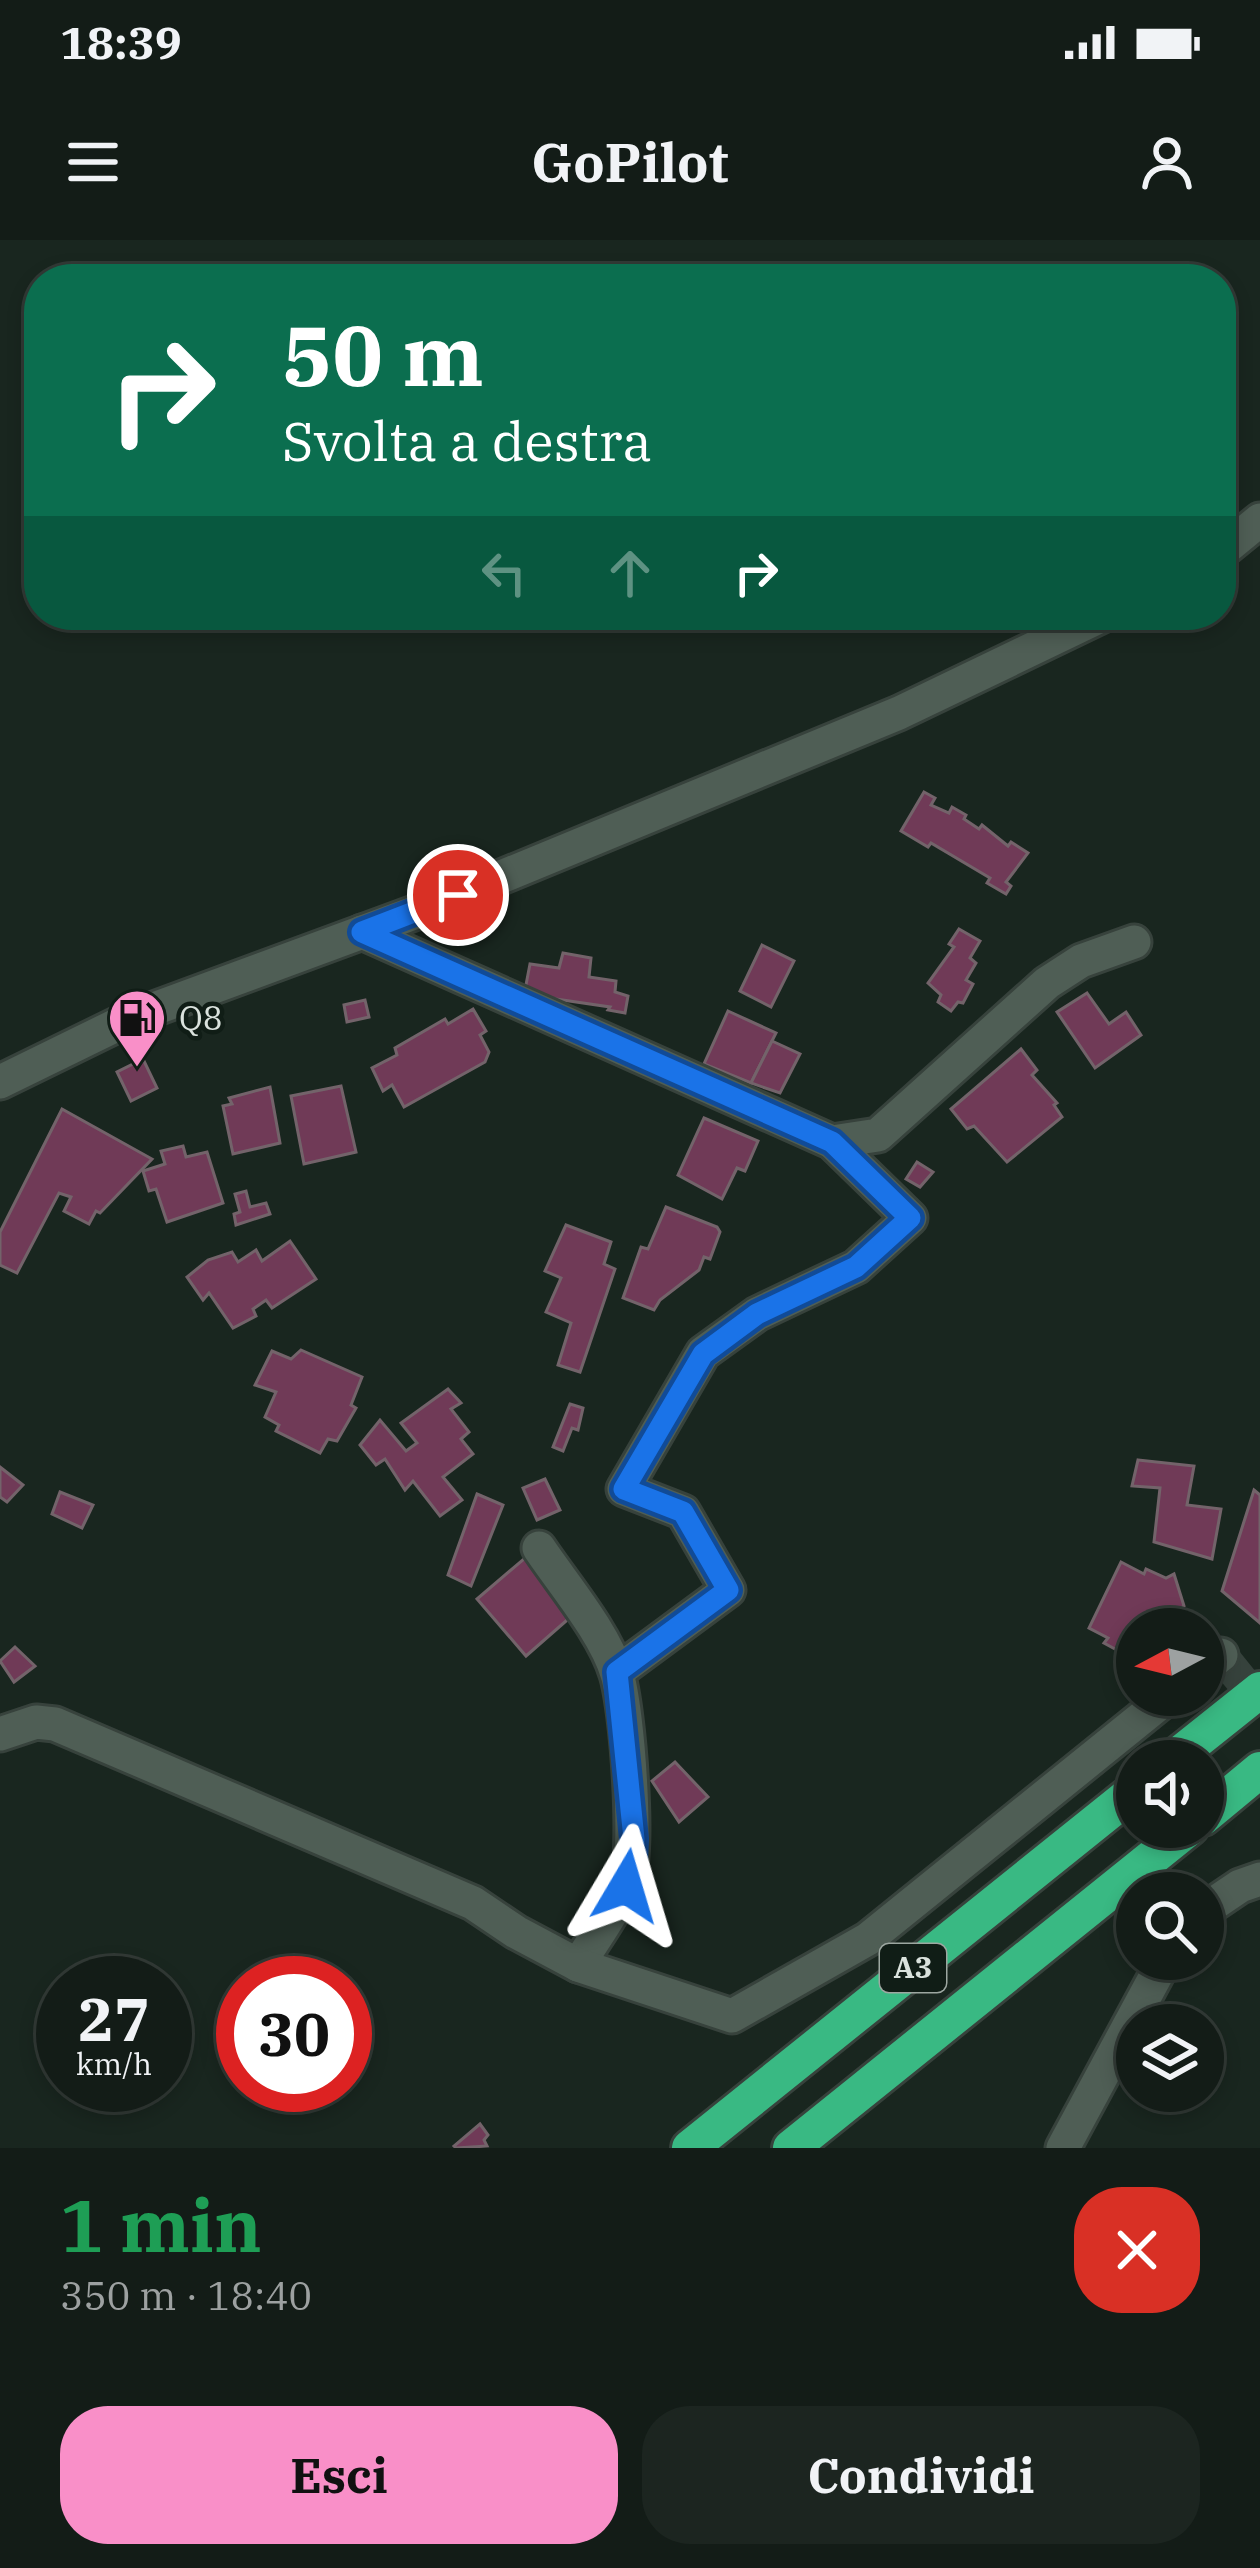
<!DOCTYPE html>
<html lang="it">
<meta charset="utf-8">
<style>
:root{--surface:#131c17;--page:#1c2520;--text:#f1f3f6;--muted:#9da1a1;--line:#323a36;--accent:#f98fc8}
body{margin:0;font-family:"IBM Plex Serif",serif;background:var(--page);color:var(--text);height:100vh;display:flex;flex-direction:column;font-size:45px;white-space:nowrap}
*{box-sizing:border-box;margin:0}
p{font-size:39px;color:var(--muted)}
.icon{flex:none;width:66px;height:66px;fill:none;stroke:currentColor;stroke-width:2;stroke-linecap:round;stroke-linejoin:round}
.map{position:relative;height:1908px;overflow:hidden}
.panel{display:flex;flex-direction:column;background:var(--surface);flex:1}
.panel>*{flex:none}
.guide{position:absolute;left:24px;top:24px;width:1212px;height:366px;border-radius:48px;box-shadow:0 6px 18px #0003,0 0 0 3px var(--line);background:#0b6e4f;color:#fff;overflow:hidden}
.needle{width:78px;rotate:263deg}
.fabs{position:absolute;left:1116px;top:1368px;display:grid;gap:24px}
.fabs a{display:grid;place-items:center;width:108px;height:108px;border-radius:50%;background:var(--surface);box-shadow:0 6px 18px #0003,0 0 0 3px var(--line);font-size:60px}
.speed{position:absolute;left:36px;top:1716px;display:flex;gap:24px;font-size:60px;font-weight:700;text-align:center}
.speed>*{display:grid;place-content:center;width:156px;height:156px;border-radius:50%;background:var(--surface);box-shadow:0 6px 18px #0003,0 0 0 3px var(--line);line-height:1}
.speed small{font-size:30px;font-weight:400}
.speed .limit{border:18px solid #d22;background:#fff;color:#111}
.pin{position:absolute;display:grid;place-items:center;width:102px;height:102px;color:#fff;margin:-51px;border:6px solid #fff;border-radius:50%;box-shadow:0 3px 12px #0007}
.me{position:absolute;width:132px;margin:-66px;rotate:7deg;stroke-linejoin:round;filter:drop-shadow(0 0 9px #0008)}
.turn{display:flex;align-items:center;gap:42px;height:252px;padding:0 60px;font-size:54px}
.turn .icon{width:156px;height:156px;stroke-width:2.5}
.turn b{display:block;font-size:84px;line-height:102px}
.lanes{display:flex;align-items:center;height:114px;padding:0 60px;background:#0003;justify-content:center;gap:60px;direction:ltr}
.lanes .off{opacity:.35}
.round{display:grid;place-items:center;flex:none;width:126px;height:126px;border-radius:48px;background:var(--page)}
.headline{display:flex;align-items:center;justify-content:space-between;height:204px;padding:0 60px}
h1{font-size:72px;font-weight:700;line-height:90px;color:#1e9e55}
.primary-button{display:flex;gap:24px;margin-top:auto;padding:24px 60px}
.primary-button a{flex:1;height:138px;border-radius:48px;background:var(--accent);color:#111;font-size:48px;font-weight:700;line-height:138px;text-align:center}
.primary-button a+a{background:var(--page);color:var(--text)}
.status{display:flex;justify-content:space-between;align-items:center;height:84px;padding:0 60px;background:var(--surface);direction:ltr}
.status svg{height:33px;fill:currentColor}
header{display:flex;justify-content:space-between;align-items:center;height:156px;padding:0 60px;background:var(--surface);font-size:54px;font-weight:700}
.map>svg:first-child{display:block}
.building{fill:#703a57;stroke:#73636a;stroke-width:3}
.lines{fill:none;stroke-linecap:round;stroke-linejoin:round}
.minor-tunnel{stroke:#36423c;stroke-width:33;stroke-dasharray:33 16;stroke-linecap:butt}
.minor-casing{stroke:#37423c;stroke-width:39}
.secondary-casing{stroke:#37423c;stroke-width:39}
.motorway-casing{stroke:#37423c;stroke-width:42}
.minor{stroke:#4f5e55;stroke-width:33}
.secondary{stroke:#4f5e55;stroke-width:33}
.motorway{stroke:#39b983;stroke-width:36}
.route-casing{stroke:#114b97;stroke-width:30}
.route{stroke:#1a73e8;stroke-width:21}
.labels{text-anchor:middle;stroke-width:9;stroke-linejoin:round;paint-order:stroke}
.shield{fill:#101d16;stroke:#9da7a1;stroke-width:3}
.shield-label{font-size:30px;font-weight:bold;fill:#dae2dd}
.poi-label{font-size:33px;fill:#dae2dd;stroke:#101d16;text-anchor:start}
</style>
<div class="status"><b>18:39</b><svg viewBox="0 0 49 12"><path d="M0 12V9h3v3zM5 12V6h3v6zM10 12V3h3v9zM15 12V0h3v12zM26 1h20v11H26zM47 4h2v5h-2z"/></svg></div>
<header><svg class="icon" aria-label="menu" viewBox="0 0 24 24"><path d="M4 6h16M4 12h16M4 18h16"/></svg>GoPilot<svg class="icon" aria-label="person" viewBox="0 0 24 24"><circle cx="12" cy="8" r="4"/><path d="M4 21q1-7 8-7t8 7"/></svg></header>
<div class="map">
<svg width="1260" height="1908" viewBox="0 0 1260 1908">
<rect width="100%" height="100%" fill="#19261f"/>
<g class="building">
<polygon points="924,552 935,558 931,565 949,573 952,567 966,575 964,579 979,589 982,585 1008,606 1011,602 1028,613 1006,642 1011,646 1006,654 987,643 990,638 931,603 928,607 901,591"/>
<polygon points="959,689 980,701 970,718 976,723 966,740 973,744 963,763 958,762 951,771 938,762 941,755 928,743 954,707 949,704"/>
<polygon points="762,705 794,721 771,767 740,751"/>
<polygon points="563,713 591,718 589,737 616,741 615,752 628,756 625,773 608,770 610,767 549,758 525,750 530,724 559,728"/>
<polygon points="1087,753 1109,784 1126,772 1141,795 1095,828 1057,772"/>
<polygon points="365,760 369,777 347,782 344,765"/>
<polygon points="473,769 486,791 480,795 489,812 485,822 404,867 392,845 383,851 372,828 397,815 395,808 445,779 448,784"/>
<polygon points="728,771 776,793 751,843 704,824"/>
<polygon points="772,801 800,814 780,853 751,843"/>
<polygon points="1021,809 1037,830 1032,835 1057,863 1054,865 1062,877 1007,922 974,886 967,889 951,869"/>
<polygon points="143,819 157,848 131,861 117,832"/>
<polygon points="341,846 356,912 304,924 291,856"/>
<polygon points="270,847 280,903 233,914 223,866 232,864 229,858"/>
<polygon points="62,869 152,919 100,973 96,971 89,984 64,971 71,957 59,953 17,1033 0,1025 0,992"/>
<polygon points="704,878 758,901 745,931 737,928 722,959 678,935"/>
<polygon points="183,906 186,917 207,912 223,963 167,982 156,949 149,951 143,931 165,924 161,911"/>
<polygon points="917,922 933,932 920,947 906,939"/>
<polygon points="246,951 250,967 266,963 270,974 236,985 234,974 240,972 235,954"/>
<polygon points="666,967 717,987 720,992 710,1019 704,1017 699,1030 660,1060 654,1070 623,1058 641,1007 648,1009"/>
<polygon points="566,985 611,1002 604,1024 615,1029 580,1132 558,1125 571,1083 546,1072 561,1038 545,1031"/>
<polygon points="290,1001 316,1039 272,1068 266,1060 253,1069 256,1076 233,1088 209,1053 203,1060 187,1037 208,1020 232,1012 238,1022 256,1010 262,1021"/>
<polygon points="301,1110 362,1137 351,1165 356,1168 337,1201 328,1199 320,1213 276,1191 279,1185 265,1177 276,1152 255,1145 272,1111 291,1119"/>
<polygon points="448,1149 461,1163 451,1169 469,1192 461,1199 473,1214 443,1237 462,1260 440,1276 413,1241 405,1250 385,1219 376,1225 360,1205 380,1180 406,1211 417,1203 401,1183"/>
<polygon points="570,1164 583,1168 578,1190 572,1188 563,1211 553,1207"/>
<polygon points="1138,1220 1194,1226 1187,1265 1221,1269 1212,1319 1154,1302 1160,1248 1132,1246"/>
<polygon points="0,1227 23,1245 7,1262 0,1257"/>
<polygon points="545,1239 560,1270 537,1280 523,1248"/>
<polygon points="1254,1250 1260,1255 1260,1383 1222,1351"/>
<polygon points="60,1252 93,1265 82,1288 52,1274"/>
<polygon points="477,1254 503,1265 471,1346 448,1335"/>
<polygon points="525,1318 574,1374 526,1416 477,1359"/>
<polygon points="1121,1322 1144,1334 1146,1329 1166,1338 1174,1334 1184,1366 1164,1381 1150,1371 1137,1389 1126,1415 1104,1403 1108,1398 1089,1388"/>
<polygon points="15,1407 35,1426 14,1442 0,1421"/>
<polygon points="675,1522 708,1557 679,1582 652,1541"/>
<polygon points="480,1884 488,1895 484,1900 487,1906 456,1908 454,1906"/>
</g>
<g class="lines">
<polyline class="minor-tunnel" points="1221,1415 1260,1463"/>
<g class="minor-casing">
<g id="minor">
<polyline points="362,692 832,902 910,978 856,1027 757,1074 703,1113 624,1249 683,1272 728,1350 617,1432"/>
<polyline points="832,902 878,895 1047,743 1081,721 1134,702"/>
<path d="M539 1308C563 1344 605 1393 617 1434 628 1469 639 1614 626 1645 614 1673 594 1699 578 1725"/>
<polyline points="1203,1429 1221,1415"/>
<polyline points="0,1494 36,1482 55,1484 473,1663 516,1692 578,1725 732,1776 868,1699 1170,1455"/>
<polyline points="1203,1671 1240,1646 1260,1639"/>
<polyline points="1063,1908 1165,1719"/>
</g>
</g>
<g class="secondary-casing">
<g id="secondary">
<polyline points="1221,312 1260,280"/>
<polyline points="0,842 135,776 414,673 899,473 1103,375"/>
</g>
</g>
<g class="motorway-casing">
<g id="motorway">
<polyline points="1171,1521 1260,1450"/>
<polyline points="1203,1577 1260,1530"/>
<polyline points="690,1908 1137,1549"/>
<polyline points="791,1908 1190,1587"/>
</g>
</g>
<use href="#minor" class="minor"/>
<use href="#secondary" class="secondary"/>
<use href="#motorway" class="motorway"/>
</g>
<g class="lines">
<g class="route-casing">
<polyline id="route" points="458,655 362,692 832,902 910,978 856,1027 757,1074 703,1114 624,1249 683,1272 728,1350 617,1432 634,1599 633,1622 626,1646"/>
</g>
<use href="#route" class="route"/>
</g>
<defs>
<g id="fuel-pin" transform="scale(3)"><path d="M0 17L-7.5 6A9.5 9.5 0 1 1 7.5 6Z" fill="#f98fc8" stroke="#101d16"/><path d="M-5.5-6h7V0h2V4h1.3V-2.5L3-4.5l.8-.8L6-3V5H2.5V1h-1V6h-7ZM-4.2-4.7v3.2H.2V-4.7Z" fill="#111"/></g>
</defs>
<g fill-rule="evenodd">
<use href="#fuel-pin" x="137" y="778"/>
</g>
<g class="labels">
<rect class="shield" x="880" y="1704" width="66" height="48" rx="9"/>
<g class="shield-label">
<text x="913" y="1738">A3</text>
</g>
<g class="poi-label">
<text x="179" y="790">Q8</text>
</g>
</g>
</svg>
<div class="fabs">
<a><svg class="needle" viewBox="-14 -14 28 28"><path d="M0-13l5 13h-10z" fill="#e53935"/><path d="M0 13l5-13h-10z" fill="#9da1a1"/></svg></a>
<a><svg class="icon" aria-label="sound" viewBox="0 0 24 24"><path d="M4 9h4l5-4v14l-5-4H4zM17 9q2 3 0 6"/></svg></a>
<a><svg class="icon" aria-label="search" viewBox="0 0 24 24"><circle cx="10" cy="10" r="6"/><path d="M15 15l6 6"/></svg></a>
<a><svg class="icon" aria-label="layers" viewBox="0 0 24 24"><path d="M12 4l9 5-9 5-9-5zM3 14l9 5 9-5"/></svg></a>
</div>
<div class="speed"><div>27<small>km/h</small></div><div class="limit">30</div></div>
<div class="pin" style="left:458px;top:655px;background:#d93025"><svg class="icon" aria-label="arrive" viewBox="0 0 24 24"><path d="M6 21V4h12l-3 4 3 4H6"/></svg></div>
<svg class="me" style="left:626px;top:1646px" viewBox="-20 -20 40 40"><path d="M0-17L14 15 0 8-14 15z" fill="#1a73e8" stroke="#fff" stroke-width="4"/></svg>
<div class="guide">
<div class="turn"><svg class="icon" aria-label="right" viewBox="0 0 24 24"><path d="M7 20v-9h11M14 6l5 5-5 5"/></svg><div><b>50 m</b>Svolta a destra</div></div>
<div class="lanes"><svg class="icon off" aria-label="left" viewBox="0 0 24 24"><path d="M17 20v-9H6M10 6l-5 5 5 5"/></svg><svg class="icon off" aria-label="ahead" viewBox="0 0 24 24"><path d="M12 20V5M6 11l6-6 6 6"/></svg><svg class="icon" aria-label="right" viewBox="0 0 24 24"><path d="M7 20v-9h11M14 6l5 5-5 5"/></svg></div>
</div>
</div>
<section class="panel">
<div class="headline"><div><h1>1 min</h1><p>350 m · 18:40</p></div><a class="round" style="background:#d93025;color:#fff"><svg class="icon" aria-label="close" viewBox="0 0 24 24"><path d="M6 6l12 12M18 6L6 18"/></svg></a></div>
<div class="primary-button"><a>Esci</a><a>Condividi</a></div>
</section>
